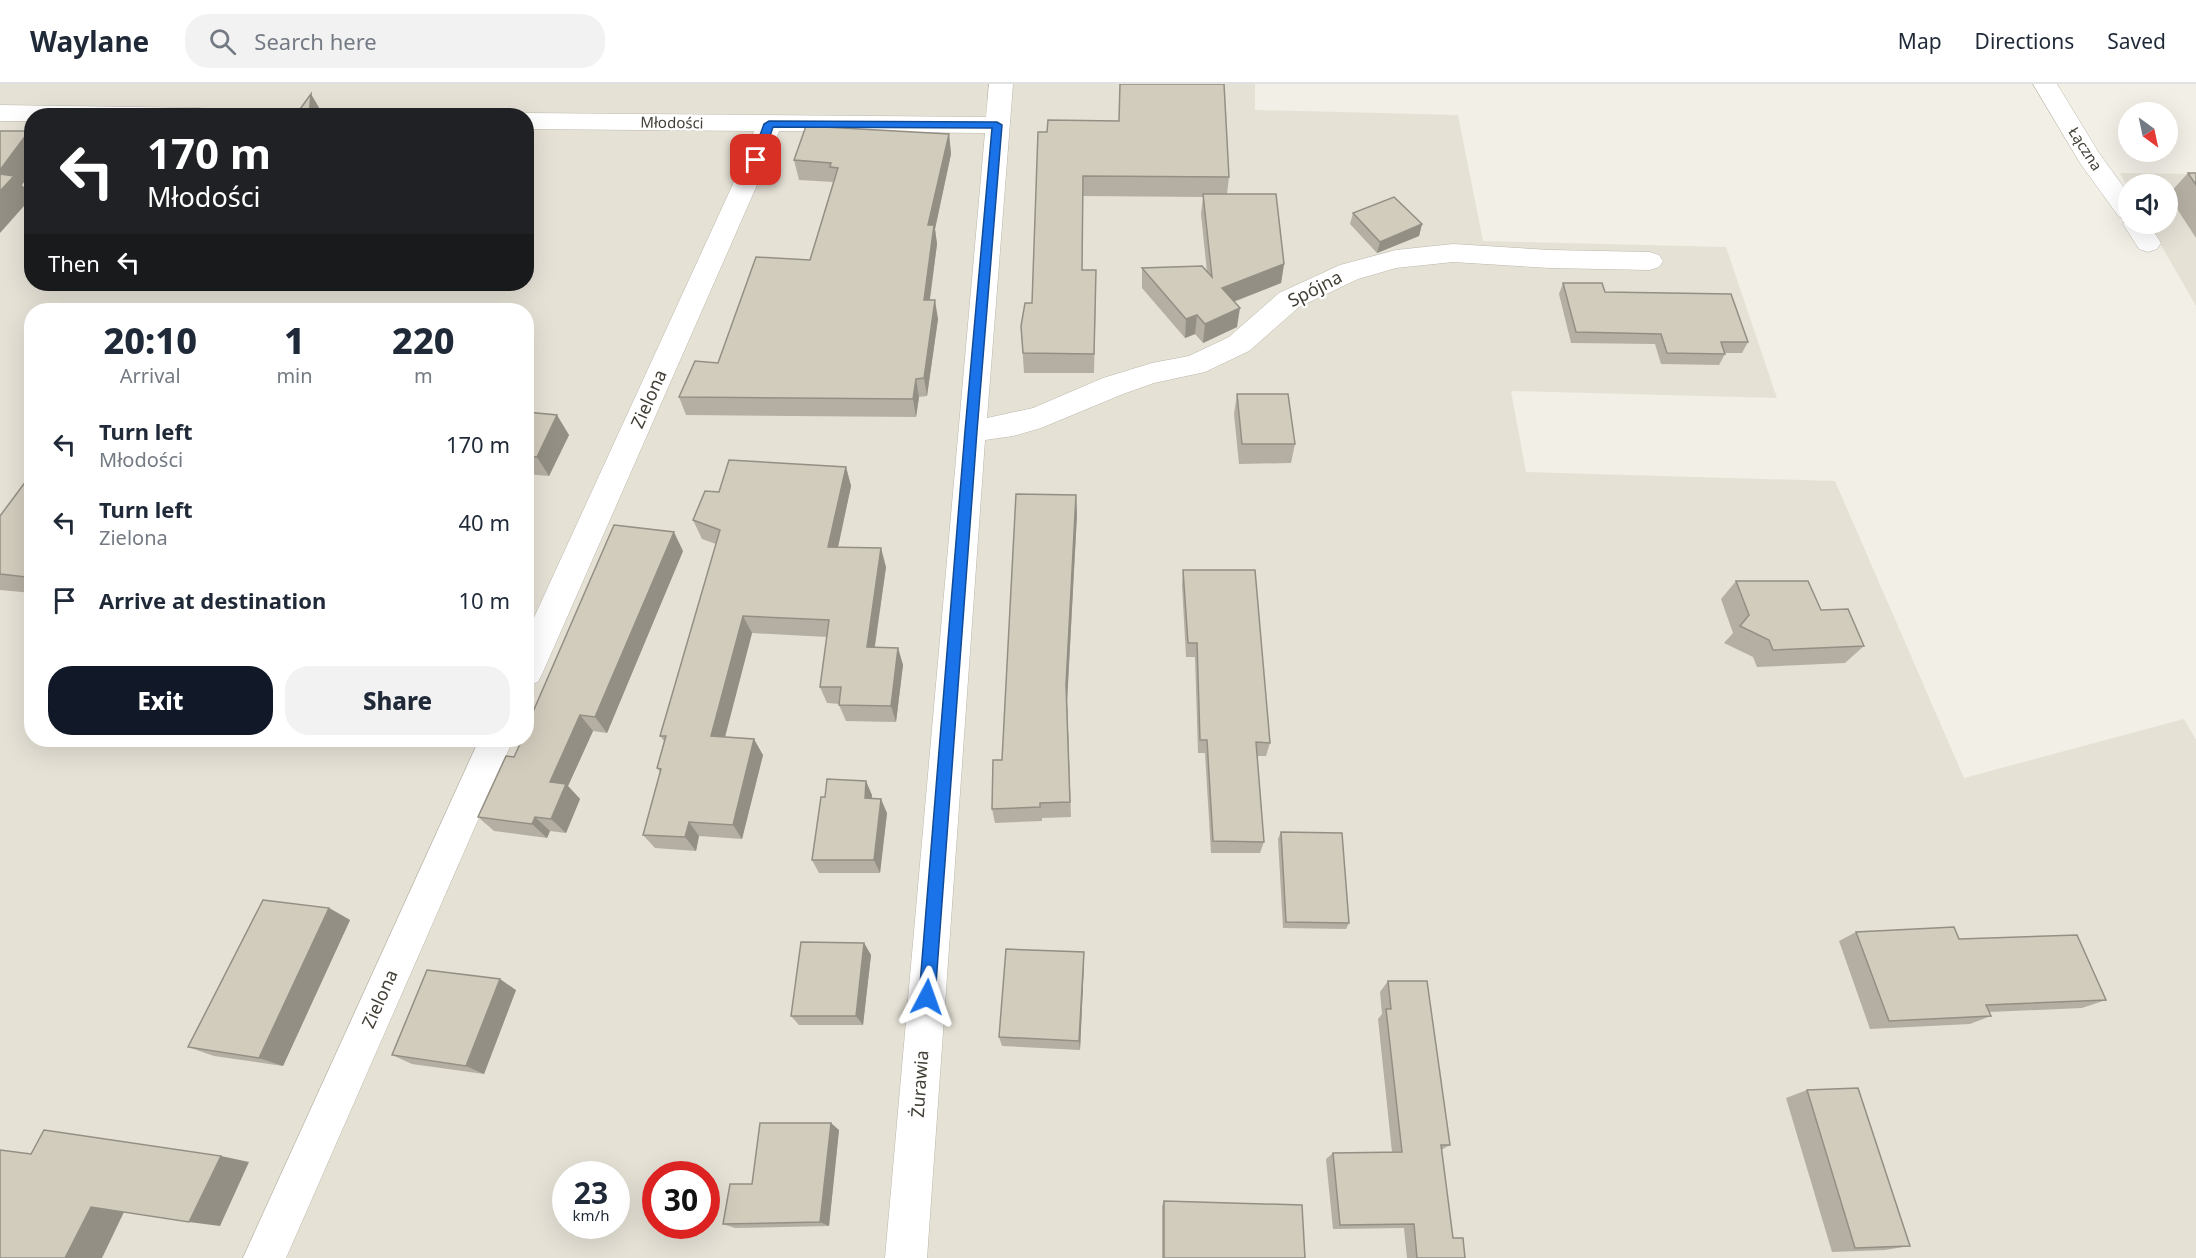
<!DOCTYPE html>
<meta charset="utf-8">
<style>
:root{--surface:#fff;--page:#f2f2f3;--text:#1f2937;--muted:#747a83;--line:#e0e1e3;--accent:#111827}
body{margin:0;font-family:"Noto Sans",sans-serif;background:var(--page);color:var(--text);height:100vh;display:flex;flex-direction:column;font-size:22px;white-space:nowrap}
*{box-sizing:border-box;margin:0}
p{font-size:20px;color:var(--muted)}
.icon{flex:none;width:33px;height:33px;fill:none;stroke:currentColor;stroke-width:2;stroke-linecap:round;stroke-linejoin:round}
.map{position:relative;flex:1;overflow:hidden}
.sheet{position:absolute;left:24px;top:219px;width:510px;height:444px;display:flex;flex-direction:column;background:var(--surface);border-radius:24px;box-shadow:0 6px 24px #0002}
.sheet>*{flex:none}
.hud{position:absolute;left:24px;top:24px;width:510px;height:183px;border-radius:24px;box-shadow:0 6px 24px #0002;background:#202124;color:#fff;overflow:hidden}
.needle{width:39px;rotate:147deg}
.controls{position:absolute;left:2118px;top:18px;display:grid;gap:12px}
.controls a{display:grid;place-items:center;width:60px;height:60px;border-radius:50%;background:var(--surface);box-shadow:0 6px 24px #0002;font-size:30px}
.speed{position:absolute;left:552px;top:1077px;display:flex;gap:12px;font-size:30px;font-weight:700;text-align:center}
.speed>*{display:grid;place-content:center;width:78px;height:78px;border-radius:50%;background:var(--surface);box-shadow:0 6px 24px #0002;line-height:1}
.speed small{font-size:15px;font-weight:400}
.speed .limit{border:9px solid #d22;background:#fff;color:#111}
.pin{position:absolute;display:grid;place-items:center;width:51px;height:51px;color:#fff;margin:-26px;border-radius:12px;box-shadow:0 3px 9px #0006}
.me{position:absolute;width:66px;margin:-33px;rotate:4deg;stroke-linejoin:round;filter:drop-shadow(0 0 4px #0008)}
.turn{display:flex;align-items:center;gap:21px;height:126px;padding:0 24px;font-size:27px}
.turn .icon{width:78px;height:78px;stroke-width:2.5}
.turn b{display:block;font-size:42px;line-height:51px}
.then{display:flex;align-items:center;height:57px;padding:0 24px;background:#0003;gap:12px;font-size:22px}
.eta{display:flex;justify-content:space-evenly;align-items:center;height:102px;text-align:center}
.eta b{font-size:36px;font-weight:800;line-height:42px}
.button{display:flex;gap:12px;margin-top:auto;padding:12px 24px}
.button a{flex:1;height:69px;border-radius:24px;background:var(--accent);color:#fff;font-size:24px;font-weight:800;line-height:69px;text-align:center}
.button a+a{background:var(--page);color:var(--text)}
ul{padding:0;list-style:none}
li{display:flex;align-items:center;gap:18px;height:78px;padding:0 24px}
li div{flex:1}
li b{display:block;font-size:22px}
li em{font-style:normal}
header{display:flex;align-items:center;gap:36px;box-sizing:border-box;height:84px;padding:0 30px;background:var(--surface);border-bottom:2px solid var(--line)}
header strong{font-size:28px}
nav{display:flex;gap:33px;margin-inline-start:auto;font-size:21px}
.search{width:420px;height:54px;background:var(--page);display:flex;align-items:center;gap:15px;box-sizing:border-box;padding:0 21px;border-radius:24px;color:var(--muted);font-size:22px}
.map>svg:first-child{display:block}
.residential{fill:#e5e1d5;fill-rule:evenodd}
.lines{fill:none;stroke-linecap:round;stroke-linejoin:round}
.street-casing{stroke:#bcb7aa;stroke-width:1}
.street{fill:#fff;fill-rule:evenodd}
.wall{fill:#b5afa3}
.shaded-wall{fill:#938f84}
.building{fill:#d2ccbd;stroke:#938f84;stroke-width:1.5}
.route{fill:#1a73e8;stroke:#114b97;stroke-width:1.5}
.labels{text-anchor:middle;stroke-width:4.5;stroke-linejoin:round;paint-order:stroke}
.far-street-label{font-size:15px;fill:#444037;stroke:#fff}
.street-label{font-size:18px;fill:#444037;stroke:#fff}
</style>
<header>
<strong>Waylane</strong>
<div class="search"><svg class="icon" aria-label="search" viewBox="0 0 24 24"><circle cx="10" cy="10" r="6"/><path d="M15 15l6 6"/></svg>Search here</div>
<nav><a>Map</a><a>Directions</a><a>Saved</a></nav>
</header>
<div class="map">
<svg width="2196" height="1174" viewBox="0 0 2196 1174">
<rect width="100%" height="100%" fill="#f2efe7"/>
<g class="residential">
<path d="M0 0H1255V26L1458 31 1483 157 1726 163 1777 314 1511 307 1526 388 1835 397 1964 694 2184 635 2196 656V1174H0ZM32 32H526V200H32ZM32 226H526V656H32ZM566 1090H616V1142H566ZM656 1090H706V1142H656Z"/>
<polygon points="2120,89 2196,90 2196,222 2149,140 2168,140 2168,100 2128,100 2128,105"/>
</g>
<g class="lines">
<g class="street-casing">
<g id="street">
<polygon points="989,0 1013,0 987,334 1033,324 1103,294 1152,279 1189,272 1229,253 1279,209 1340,181 1396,166 1453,160 1550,166 1650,168 1659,171 1663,177 1659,183 1650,186 1550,184 1453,178 1396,184 1358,195 1299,223 1249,267 1205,288 1154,299 1123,310 1041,344 1013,352 985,356 927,1174 885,1174 985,49 779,47 768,76 543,588 538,598 526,602 526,551 744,76 754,47 526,45 526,32 518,32 526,29 986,33"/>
<polygon points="2033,0 2057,0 2099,69 2128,109 2128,140 2149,140 2161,159 2157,165 2148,168 2139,165 2123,140 2126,135 2119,133 2080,79"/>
<polygon points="0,21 200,24 209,27 212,32 32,32 32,37 0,37"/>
<polygon points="479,656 513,656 286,1174 243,1174"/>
</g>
</g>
<use href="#street" class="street"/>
</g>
<g class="wall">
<polygon points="1038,48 1229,93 1227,110 1284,180 1281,199 1234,218 1237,243 1203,259 1195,250 1185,254 1142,204 1142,184 1207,188 1201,130 1203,113 1083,112 1082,186 1096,206 1094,289 1024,289 1021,242 1032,219"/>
<polygon points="949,50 951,70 935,145 937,160 930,216 938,235 927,312 919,313 916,333 686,331 679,313 718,279 810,176 833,98 799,96 794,76"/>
<polygon points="2188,89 2196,89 2196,154 2168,111"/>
<polygon points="1353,129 1422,140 1419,152 1377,169 1350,140"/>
<polygon points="1563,199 1605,208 1748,258 1742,269 1725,269 1725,270 1719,281 1661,280 1655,260 1571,259 1559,210"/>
<polygon points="1237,310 1295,360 1291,379 1239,380 1234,330"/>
<polygon points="526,328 569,351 549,392 526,390"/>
<polygon points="846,383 851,402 838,463 886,483 875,563 898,564 903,581 896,638 846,637 839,621 840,620 827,619 820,603 827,553 752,549 725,653 763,671 742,755 699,752 696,767 655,764 643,751 660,688 657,684 664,657 660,652 716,460 702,455 693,436 719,408"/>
<polygon points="32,389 32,509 0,506 0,432"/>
<polygon points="1076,411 1077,430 1067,618 1071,733 1042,734 1042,737 995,739 992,725 1002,676"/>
<polygon points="683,467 607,649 593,647 568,702 580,715 566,749 550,747 547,754 494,747 478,733 514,673"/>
<polygon points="1183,486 1270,659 1266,672 1257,672 1264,758 1260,769 1211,769 1205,669 1198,669 1195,573 1186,573 1182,501"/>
<polygon points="1736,497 1821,526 1864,562 1845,579 1757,583 1753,573 1724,559 1733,549 1721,515"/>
<polygon points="872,711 872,714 887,729 880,789 819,789 812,776"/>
<polygon points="1281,748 1349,839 1346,845 1283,844 1278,755"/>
<polygon points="329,824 350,836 283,982 214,972 188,963"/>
<polygon points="1856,848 2106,916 2082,924 1989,928 1991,932 1970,940 1870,945 1839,857"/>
<polygon points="864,859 871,871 863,941 799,941 791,932"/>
<polygon points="1084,879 1080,966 1002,962 999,953"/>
<polygon points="1388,897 1450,1061 1441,1066 1453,1154 1465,1174 1407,1174 1404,1144 1333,1145 1326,1075 1333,1069 1392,1068 1378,935 1382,930 1380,908"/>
<polygon points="516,906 484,990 412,980 392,971"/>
<polygon points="1807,1006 1910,1162 1885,1166 1832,1168 1786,1014"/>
<polygon points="839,1046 829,1142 735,1144 723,1140 752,1100"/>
<polygon points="1164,1117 1305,1174 1162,1174 1162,1122"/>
</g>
<g class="shaded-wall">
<polygon points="311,10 324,32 309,32"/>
<polygon points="29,47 32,50 32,88 22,101 32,111 32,113 0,149 0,86"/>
<polygon points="949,50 951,70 935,145 937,160 927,235 924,216 928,141"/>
<polygon points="1422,140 1419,152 1377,169 1380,158"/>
<polygon points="1284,180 1281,199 1219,223 1222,204"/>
<polygon points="935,216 938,235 927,312 924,294"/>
<polygon points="1240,224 1237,243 1203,259 1205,240"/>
<polygon points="1197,231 1195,250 1185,254 1186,235"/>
<polygon points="916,295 919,313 916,333 913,315"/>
<polygon points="557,331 569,351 549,392 537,373"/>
<polygon points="846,383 851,402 834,482 828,463"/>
<polygon points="1076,411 1077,430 1067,618 1071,733 1066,601"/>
<polygon points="674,448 683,467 607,649 595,633"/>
<polygon points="881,464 886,483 872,580 867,563"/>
<polygon points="32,484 32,497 26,493"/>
<polygon points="743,532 752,549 721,668 711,652"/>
<polygon points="898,564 903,581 896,638 891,622"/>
<polygon points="580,631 593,647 568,702 580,715 566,749 551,735 550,698"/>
<polygon points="754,655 763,671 742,755 733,741"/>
<polygon points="866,697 872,711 871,728 865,714"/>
<polygon points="881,715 887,729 880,789 874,776"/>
<polygon points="535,733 550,747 547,754 532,740"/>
<polygon points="689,738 699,752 696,767 685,753"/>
<polygon points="329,824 350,836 283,982 259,974"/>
<polygon points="864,859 871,871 863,941 856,932"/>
<polygon points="1084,868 1084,879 1080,966 1079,957"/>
<polygon points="500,895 516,906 484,990 466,982"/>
<polygon points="831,1039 839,1046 829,1142 820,1138"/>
<polygon points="221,1072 249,1078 220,1142 189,1138"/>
<polygon points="91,1123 124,1128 102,1174 65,1174"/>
</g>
<g class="building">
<polygon points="1120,0 1224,0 1229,93 1083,92 1082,186 1096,186 1094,270 1023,269 1021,242 1025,219 1032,219 1038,48 1047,48 1048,36 1119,37"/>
<polygon points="311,10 309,32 295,32"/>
<polygon points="806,42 949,50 928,141 934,141 924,216 935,216 924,294 916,295 913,315 679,313 695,277 718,279 756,173 810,176 838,84 830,83 831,79 794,76"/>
<polygon points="0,47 29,47 0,86"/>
<polygon points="2188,89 2196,89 2196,101"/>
<polygon points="0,90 14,92 0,107"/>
<polygon points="1203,110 1276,110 1284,180 1222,204 1240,224 1205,240 1197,231 1186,235 1142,184 1202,182 1212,193"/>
<polygon points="1394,113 1422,140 1380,158 1353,129"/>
<polygon points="1563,199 1602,199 1605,208 1731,210 1748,258 1721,258 1725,270 1667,269 1661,250 1576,248"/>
<polygon points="1237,310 1288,310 1295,360 1242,360"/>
<polygon points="526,328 557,331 537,373 526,372"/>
<polygon points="729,376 846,383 828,463 881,464 867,563 898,564 891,622 839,621 841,603 820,603 829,536 743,532 711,652 754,655 733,741 689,738 685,753 643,751 661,685 657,684 666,652 660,652 720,446 693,436 705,407 719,408"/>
<polygon points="32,389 32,484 26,493 0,490 0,432"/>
<polygon points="1016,410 1076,411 1066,601 1070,718 1040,719 1040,723 992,725 993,676 1002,676"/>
<polygon points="614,441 674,448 595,633 580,631 550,698 566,700 551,735 535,733 532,740 478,733 506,672 514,673 522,656 526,656 526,644"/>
<polygon points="1183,486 1255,486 1270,659 1256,658 1264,758 1213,757 1207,656 1200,656 1197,559 1188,559"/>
<polygon points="1736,497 1808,497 1821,526 1848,525 1864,562 1773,566 1769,556 1740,542 1749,531"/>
<polygon points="827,695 866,697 865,714 881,715 874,776 812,776 821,713 825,713"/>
<polygon points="1281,748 1342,749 1349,839 1286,838"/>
<polygon points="263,816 329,824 259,974 188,963"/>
<polygon points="1954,843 1959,855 2077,851 2106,916 1986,921 1991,932 1889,937 1856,848"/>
<polygon points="801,858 864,859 856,932 791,932"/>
<polygon points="1006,865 1084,868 1079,957 999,953"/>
<polygon points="427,886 500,895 466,982 392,971"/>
<polygon points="1388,897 1427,897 1450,1061 1441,1061 1453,1154 1463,1154 1465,1174 1417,1174 1414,1140 1340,1141 1333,1069 1402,1068 1386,925 1391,925"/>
<polygon points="1858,1004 1910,1162 1855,1164 1807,1006"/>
<polygon points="760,1039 831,1039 820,1138 723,1140 730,1100 752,1100"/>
<polygon points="44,1046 221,1072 189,1138 91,1123 65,1174 0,1174 0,1066 31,1070"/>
<polygon points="1164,1117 1302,1121 1305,1174 1164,1174"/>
</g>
<polygon class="route" points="769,37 997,38 1002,41 977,347 935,913 932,918 927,921 921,918 919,913 965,347 992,44 773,43 762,76 760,78 753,78 751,76 764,40"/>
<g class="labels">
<g class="far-street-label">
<text transform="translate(672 39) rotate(1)" y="5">Młodości</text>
<text transform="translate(2085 65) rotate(57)" y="5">Łączna</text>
</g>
<g class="street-label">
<text transform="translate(1315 205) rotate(-27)" y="6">Spójna</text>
<text transform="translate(649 315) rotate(-66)" y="6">Zielona</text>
<text transform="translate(380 915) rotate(-66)" y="6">Zielona</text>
<text transform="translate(920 1000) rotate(-86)" y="6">Żurawia</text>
</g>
</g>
</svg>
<div class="controls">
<a><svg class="needle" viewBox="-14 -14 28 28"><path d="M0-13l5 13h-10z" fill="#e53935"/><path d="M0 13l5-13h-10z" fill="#747a83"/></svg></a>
<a><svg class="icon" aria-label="sound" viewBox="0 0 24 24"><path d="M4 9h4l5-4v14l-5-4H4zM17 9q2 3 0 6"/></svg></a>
</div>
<div class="speed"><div>23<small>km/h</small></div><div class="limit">30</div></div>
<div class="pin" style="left:756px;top:76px;background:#d93025"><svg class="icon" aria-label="arrive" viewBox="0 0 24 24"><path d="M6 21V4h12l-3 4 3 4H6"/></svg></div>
<svg class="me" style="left:927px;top:913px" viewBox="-20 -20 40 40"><path d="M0-17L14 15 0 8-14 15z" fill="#1a73e8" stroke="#fff" stroke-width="4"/></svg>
<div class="hud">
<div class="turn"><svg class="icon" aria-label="left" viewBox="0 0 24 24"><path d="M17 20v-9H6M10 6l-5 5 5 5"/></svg><div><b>170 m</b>Młodości</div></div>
<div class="then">Then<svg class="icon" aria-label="left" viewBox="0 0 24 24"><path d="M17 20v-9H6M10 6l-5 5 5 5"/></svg></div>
</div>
<section class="sheet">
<div class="eta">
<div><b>20:10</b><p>Arrival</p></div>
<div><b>1</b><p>min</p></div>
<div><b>220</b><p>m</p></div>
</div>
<ul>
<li><svg class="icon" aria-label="left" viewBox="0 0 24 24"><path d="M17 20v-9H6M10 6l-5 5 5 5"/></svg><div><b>Turn left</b><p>Młodości</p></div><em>170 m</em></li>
<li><svg class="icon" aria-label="left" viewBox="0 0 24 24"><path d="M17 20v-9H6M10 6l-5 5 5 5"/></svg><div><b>Turn left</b><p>Zielona</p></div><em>40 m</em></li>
<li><svg class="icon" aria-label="arrive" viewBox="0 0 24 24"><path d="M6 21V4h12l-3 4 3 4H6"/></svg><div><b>Arrive at destination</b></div><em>10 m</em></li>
</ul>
<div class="button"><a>Exit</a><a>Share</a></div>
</section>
</div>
